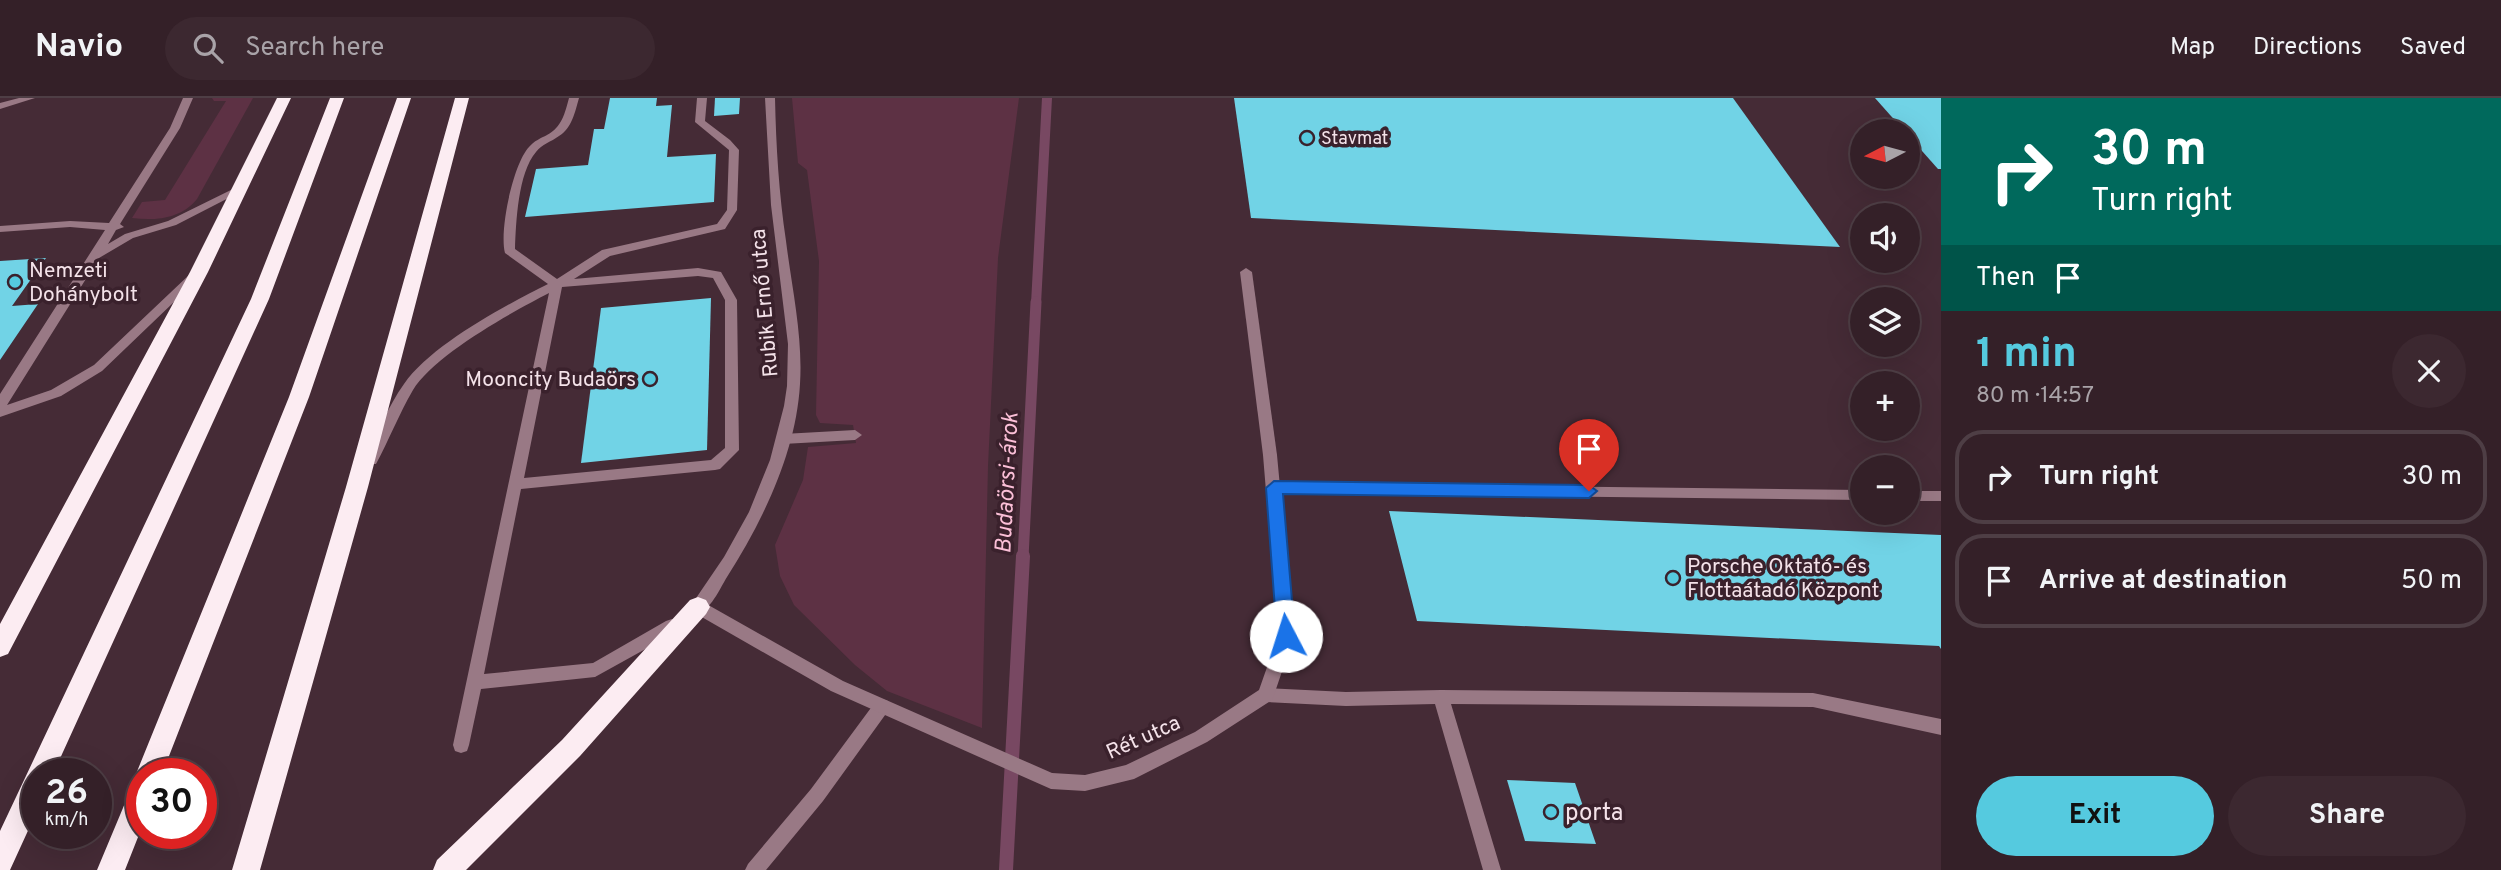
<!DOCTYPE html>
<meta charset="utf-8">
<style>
:root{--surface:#342028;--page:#3c2830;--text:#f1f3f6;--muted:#a9a3a8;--line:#4e3e45;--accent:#55cadf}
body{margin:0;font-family:Overpass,sans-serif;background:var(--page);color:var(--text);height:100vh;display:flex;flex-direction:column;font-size:26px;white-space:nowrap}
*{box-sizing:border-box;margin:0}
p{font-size:23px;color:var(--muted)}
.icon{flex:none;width:38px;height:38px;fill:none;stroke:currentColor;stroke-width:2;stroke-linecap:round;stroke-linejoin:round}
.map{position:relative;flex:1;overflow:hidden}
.details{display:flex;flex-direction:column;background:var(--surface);width:560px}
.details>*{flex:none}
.banner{background:#00695c;color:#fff;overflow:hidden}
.needle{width:46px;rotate:264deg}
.fabs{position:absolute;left:1850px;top:21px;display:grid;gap:14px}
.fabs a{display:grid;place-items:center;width:70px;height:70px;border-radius:50%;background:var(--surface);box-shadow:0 7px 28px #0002,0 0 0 2px var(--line);font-size:35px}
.speed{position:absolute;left:21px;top:660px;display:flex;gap:14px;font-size:35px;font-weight:700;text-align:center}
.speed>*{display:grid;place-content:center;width:91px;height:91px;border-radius:50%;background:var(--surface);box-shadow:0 7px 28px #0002,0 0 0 2px var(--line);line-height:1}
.speed small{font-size:18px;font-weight:400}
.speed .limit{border:10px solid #d22;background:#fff;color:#111}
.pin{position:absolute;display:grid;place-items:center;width:60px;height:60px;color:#fff;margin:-72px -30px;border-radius:50% 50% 50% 0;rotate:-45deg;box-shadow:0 0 7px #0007}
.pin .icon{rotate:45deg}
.me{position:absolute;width:77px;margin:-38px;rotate:355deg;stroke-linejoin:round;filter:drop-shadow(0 0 5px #0008)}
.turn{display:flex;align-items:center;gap:24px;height:147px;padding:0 35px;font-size:32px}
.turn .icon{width:91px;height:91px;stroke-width:2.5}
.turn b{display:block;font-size:49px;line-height:60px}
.then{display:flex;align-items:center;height:66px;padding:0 35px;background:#0003;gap:14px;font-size:26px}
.round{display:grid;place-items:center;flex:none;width:74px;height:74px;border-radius:37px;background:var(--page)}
.overview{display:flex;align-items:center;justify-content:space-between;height:119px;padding:0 35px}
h1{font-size:42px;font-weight:700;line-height:52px;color:var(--accent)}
.cta{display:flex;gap:14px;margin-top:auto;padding:14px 35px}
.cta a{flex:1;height:80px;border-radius:42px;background:var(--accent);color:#111;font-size:28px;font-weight:700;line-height:80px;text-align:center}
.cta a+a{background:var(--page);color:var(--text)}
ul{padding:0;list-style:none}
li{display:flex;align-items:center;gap:21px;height:94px;margin:0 14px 10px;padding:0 21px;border:4px solid var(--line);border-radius:28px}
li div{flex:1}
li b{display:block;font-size:26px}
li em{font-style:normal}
header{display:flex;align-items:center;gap:42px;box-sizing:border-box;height:98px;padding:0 35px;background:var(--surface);border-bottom:2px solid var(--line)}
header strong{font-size:33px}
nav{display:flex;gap:38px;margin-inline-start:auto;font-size:24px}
.search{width:490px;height:63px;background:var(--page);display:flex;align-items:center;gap:18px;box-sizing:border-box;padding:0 24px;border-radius:38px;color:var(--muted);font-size:26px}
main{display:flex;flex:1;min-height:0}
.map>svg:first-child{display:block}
.green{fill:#5d3144}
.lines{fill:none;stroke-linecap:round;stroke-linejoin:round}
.stream-far2{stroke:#784862;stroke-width:10}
.stream-far1{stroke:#784862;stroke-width:11}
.stream{stroke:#784862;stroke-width:14}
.building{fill:#71d3e6}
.service{fill:#997985;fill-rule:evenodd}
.minor{fill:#997985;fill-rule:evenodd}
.tertiary{fill:#997985;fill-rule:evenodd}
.motorway{fill:#fcecf2;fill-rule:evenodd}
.route{fill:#1a73e8;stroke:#114b97;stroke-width:2}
.poi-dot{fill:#55cadf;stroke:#3a212c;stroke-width:2.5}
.labels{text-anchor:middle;stroke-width:7;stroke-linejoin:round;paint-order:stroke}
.far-poi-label{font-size:18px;fill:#f4e2e9;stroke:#3a212c;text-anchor:start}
.poi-label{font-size:21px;fill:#f4e2e9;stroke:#3a212c;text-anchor:start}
.street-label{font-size:21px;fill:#f4e2e9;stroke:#3a212c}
.water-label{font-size:23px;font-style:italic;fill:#fbbfd7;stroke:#3a212c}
.near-poi-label{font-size:24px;fill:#f4e2e9;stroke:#3a212c;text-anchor:start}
</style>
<header>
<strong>Navio</strong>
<div class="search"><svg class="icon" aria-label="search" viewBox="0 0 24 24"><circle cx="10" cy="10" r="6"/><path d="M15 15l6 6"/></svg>Search here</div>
<nav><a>Map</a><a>Directions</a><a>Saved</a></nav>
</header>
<main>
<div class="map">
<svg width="1941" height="772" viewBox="0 0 1941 772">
<rect width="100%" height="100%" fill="#452b36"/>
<g class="green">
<path d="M212 0H253L197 101C181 121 155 123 132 120L142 104 165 102 226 3H214Z"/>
<polygon points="792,0 1019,0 998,160 988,368 982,630 887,593 855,567 794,507 780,478 775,447 803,382 808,349 856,345 853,327 820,325 816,317 819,163 807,72 798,65"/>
</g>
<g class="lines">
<polyline class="stream-far2" points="1036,206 1047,0"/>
<polyline class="stream-far1" points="1023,460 1036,204"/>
<polyline class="stream" points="1006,772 1023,458"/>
</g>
<g class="building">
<polygon points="610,0 657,0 656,8 672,7 667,59 716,56 714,104 525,119 536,71 588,67 594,31 604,31"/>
<polygon points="715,0 740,0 739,16 714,18"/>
<polygon points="1234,0 1733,0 1840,149 1251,120"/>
<polygon points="1875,0 1941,0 1941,71 1938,71"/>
<polygon points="46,160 12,208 38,206 0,262 0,163"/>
<polygon points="711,200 707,352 581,365 601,210"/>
<polygon points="1389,413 1941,437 1941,551 1939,548 1417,523"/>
<polygon points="1507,682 1575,685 1596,746 1525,743"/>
</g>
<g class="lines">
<g class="service">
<polygon points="183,0 193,0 180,30 120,126 124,129 116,132 108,146 125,136 168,123 237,89 241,88 246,91 176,127 133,140 99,160 7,307 51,292 94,267 189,177 197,177 199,180 102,273 61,298 0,319 0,296 105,132 70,129 0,134 0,128 70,123 109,125 170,30"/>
<path d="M569 0H579C575 14 572 30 559 38 551 44 542 46 536 54 518 75 516 124 515 151L557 181 602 152 717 126 727 112 729 52 695 24 697 0H707L705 23 730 42 739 52 737 112 725 131 610 158 574 181 698 170 721 174 737 202 739 352 720 371 715 372 521 391 484 576 593 565 666 523 672 521 678 523 680 528 678 533 595 579 481 591 469 647 467 653 461 655 455 653 453 647 549 195C512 214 434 257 413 292 399 316 389 342 376 366H366L364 362C377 337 388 308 404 286 431 247 506 207 548 186L505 155C499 133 513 66 529 49 534 43 541 40 547 37 562 29 565 15 569 0ZM698 178 713 180 725 202V350L711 362 524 380 562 189Z"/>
<polygon points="1246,170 1252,174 1277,357 1270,362 1263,357 1240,174"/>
<polygon points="855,332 862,337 855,342 783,346 776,341 783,336"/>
<polygon points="1274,385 1862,392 1862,402 1274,395 1269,394 1267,390 1269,386"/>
<rect x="1908" y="393" width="33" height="10"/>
<polygon points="1266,590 1346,594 1441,592 1813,595 1941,621 1941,637 1813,609 1451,606 1501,772 1483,772 1435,606 1346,608 1266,604 1260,602 1258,597 1260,592"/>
<polygon points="882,601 888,603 890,608 888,613 823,703 766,772 745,772 748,766 811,691 876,603"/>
</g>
<polygon class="minor" points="1270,352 1277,357 1294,538 1274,597 1272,602 1207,644 1134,681 1085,693 1051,691 831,593 693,514 690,509 693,504 698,503 703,504 843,583 1052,675 1085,677 1126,667 1195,634 1259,592 1278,538 1263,357"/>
<g class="tertiary">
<polygon points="19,0 35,0 0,11 0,5"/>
<path d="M765 0H775C776 48 779 96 786 143 792 191 803 238 800 286 796 355 763 422 727 479 720 490 708 519 693 514L690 509 724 459 749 414 770 362 784 308 787 288 788 246 771 107Z"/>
</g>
<g class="motorway">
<polygon points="277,0 291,0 208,174 8,556 0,559 0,526 190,174"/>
<polygon points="330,0 344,0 269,201 53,676 37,676 37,713 10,772 0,772 0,733 251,201"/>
<polygon points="397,0 411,0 309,299 162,676 142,676 142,729 125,772 97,772 133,686 139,684 136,676 289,299"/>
<polygon points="455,0 469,0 368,389 260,772 232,772 346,389"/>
<polygon points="698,499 706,502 710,509 706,516 580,658 466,772 433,772 437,762 562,642 690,502"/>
</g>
</g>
<polygon class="route" points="1274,383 1589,387 1597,393 1589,400 1283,396 1295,538 1286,545 1277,538 1266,390"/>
<g class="poi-dot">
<circle cx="1307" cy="40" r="7"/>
<circle cx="15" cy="184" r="7"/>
<circle cx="650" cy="281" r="7"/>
<circle cx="1673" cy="480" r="7"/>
<circle cx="1551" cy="714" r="7"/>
</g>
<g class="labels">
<g class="far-poi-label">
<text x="1321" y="46">Stavmat</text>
</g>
<g class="poi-label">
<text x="29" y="179">Nemzeti<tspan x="29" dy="24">Dohánybolt</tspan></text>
<text x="636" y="288" text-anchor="end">Mooncity Budaörs</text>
<text x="1687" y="475">Porsche Oktató- és<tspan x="1687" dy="24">Flottaátadó Központ</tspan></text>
</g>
<g class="street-label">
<text transform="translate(764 205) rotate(-95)" y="7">Rubik Ernő utca</text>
<text transform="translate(1143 639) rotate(-24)" y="7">Rét utca</text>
</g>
<g class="water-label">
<text transform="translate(1006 385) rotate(-87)" y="8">Budaörsi-árok</text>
</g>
<g class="near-poi-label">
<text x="1565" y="722">porta</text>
</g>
</g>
</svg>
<div class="fabs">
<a><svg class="needle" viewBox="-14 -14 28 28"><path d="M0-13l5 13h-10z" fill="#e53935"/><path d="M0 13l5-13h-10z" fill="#a9a3a8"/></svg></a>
<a><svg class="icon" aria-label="sound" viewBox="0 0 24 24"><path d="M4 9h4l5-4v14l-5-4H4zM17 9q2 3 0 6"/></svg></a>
<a><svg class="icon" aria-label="layers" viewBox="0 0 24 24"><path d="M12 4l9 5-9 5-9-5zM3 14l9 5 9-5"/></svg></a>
<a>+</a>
<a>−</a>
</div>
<div class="speed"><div>26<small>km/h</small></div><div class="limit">30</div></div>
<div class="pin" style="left:1589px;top:393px;background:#d93025"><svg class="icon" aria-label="arrive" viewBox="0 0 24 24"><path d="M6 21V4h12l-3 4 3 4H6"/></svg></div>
<svg class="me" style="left:1286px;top:538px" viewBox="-20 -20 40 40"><circle r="19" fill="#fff"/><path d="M0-13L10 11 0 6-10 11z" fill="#1a73e8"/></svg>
</div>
<section class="details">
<div class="banner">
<div class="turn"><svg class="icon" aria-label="right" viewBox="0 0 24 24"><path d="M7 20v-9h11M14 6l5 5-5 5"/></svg><div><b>30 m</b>Turn right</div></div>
<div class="then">Then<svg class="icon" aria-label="arrive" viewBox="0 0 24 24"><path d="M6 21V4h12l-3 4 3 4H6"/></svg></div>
</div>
<div class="overview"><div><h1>1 min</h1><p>80 m · 14:57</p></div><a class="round"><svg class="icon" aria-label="close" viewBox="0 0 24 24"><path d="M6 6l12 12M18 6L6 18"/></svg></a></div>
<ul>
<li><svg class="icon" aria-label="right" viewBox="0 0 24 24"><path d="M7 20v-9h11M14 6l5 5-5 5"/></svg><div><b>Turn right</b></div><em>30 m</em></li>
<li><svg class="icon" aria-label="arrive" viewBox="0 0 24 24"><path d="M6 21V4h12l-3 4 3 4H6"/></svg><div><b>Arrive at destination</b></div><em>50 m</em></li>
</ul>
<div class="cta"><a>Exit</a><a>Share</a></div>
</section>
</main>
